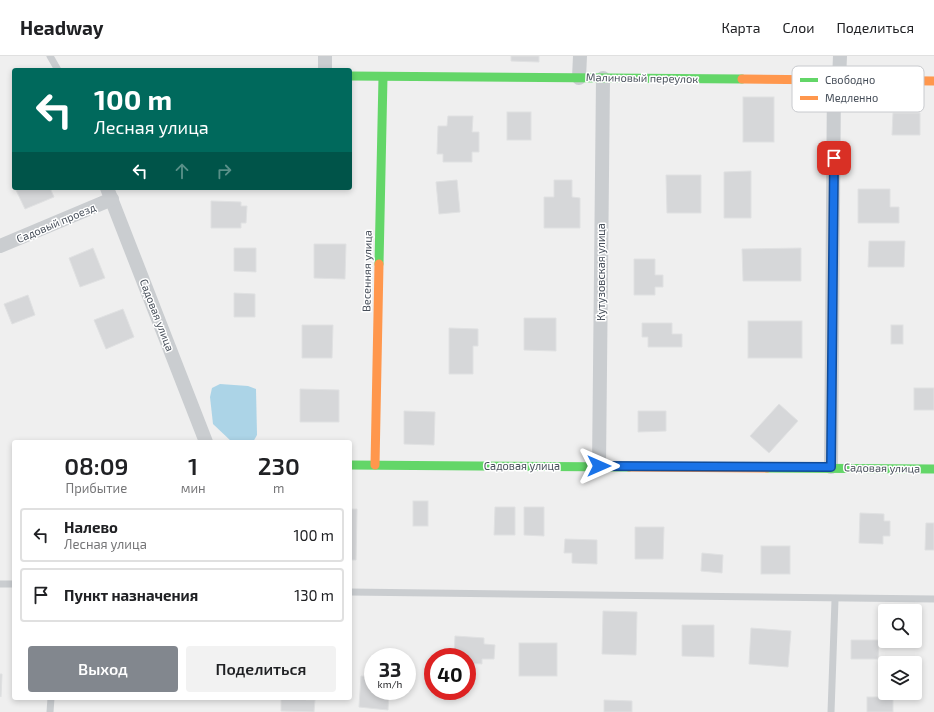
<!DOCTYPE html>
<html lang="ru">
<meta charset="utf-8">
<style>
:root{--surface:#fff;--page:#f2f2f2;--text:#202124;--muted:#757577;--line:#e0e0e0;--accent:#82878e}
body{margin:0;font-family:"Exo 2",sans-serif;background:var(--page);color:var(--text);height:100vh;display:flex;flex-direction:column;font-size:15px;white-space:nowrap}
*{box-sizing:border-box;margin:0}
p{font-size:13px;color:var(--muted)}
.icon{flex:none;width:22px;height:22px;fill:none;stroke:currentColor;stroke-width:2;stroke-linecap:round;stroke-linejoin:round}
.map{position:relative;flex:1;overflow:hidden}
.side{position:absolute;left:12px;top:384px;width:340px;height:260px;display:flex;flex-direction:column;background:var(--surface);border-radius:4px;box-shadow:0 2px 6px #0003}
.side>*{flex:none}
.guide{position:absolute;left:12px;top:12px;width:340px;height:122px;border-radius:4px;box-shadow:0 2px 6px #0003;background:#00695c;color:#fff;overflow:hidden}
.tools{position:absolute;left:878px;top:548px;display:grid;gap:8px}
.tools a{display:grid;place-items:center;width:44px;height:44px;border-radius:4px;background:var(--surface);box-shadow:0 2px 6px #0003;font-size:20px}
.speed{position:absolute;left:364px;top:592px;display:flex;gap:8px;font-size:20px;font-weight:700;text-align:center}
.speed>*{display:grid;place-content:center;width:52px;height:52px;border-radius:50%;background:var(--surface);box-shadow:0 2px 6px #0003;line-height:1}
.speed small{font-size:10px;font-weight:400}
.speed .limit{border:6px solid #d22;background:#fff;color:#111}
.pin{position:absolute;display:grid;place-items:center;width:34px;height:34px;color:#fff;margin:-17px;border-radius:8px;box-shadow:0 2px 6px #0006}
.me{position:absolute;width:44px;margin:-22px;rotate:90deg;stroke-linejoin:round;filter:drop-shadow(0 0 3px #0008)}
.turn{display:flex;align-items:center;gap:14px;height:84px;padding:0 16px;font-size:18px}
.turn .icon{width:52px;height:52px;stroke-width:2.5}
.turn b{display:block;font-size:28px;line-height:34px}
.lanes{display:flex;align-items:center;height:38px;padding:0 16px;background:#0003;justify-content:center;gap:20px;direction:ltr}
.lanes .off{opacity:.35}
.eta{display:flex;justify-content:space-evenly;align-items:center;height:68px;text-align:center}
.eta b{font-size:24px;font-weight:600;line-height:28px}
.primary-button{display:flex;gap:8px;margin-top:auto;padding:8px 16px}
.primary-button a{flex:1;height:46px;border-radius:4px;background:var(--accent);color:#fff;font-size:16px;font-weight:600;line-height:46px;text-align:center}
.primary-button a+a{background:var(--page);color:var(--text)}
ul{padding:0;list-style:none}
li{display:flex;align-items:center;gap:12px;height:54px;margin:0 8px 6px;padding:0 8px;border:2px solid var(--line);border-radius:4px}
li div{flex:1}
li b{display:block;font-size:15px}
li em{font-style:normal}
header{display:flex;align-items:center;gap:24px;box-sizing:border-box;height:56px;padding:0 20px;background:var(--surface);border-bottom:1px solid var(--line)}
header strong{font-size:19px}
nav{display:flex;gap:22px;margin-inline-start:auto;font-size:14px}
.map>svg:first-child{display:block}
.water{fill:#acd4e7}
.building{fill:#d6d7d9;stroke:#e0e1e2}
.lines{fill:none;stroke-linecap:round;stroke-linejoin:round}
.lane{stroke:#cacdd0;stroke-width:7}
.street{stroke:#cacdd0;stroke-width:14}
.fast{stroke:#63d668;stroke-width:9}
.slow{stroke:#ff974d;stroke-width:9}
.route-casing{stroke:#114b97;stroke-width:10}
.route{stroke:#1a73e8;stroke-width:7}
.labels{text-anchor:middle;stroke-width:3;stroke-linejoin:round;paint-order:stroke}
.street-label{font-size:11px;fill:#474f5a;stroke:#fff}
.key{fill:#fff;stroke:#c8cace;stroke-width:1}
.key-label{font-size:11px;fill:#474f5a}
</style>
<header>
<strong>Headway</strong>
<nav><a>Карта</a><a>Слои</a><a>Поделиться</a></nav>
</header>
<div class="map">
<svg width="934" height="656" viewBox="0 0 934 656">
<rect width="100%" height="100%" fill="#efefef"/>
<polygon class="water" points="220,328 248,330 256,333 257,379 253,386 232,386 213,368 210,341 212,332"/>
<g class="building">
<polygon points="511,0 539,0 539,6 511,5"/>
<rect x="743" y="41" width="31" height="45"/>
<rect x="507" y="56" width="24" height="28"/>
<polygon points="893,57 920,57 920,79 892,79"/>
<polygon points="448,60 473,60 472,76 479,76 479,96 472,96 472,106 443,106 443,98 437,98 438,70 447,70"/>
<polygon points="751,115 751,162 724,162 724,116"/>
<polygon points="666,119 701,119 701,157 667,157"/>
<polygon points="457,124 460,156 439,158 436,126"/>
<polygon points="554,124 572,124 572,141 580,142 580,172 544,172 544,141 554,141"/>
<polygon points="15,132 50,132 54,141 25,153"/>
<polygon points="858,133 890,133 890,151 899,151 899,167 858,167"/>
<polygon points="211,145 241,146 241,150 247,150 246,167 241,167 241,172 211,172"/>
<polygon points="869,185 905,185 904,211 868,211"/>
<polygon points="314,188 346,188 345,223 314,222"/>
<polygon points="93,192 105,222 80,231 69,202"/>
<polygon points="234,192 256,192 256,216 234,215"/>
<polygon points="801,192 801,225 743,225 742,193"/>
<polygon points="634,203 655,203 655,219 663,219 663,231 655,231 655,239 634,239"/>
<polygon points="234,237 255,238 255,261 234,261"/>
<polygon points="28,239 35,259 12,268 4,248"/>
<polygon points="123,253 134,281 106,293 94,264"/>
<polygon points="524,262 556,262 556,295 524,294"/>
<rect x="748" y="265" width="54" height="37"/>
<polygon points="642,267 672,267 672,278 682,278 682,291 648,291 648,281 642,281"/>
<polygon points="302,269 333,269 332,302 302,302"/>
<rect x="891" y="269" width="12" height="19"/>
<polygon points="449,272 478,273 478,290 473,290 473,318 449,318"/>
<rect x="914" y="332" width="20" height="22"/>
<polygon points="300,333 339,334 339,366 300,366"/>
<polygon points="779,348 798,365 769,397 750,380"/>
<polygon points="404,355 435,356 434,389 404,388"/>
<polygon points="638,355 666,355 666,375 638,376"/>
<rect x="413" y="445" width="15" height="25"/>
<polygon points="495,451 515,451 515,479 494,479"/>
<polygon points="524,451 544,451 544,480 524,479"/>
<polygon points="350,453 357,453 356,504 350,504"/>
<polygon points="860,457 884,458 884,465 890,465 890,480 883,480 883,488 859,487"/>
<polygon points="926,467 934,467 934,494 925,494"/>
<polygon points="635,471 664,471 663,503 635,503"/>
<polygon points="565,483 597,484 597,508 572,507 572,497 564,497"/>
<rect x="761" y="490" width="29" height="28"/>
<polygon points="702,497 723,499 722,517 701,515"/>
<polygon points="603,555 637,556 636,599 602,598"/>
<polygon points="682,569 714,569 714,601 682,600"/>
<polygon points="751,572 791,575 788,611 749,608"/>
<polygon points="455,580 484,582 484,588 495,589 494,603 482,603 482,608 467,607 467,601 454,601"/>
<polygon points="851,584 879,584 878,603 851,603"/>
<rect x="519" y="587" width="38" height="33"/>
<polygon points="0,618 2,618 1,641 0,640"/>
<polygon points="361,620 373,621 373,635 389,635 388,654 359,651"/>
<rect x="867" y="641" width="26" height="15"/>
<polygon points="281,642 306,642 306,644 315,644 314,656 281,655"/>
<polygon points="604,644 632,645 632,656 604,656"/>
</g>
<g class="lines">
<g class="lane">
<polyline points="50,0 58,14"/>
<polyline points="0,528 14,528"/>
<polyline points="350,536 934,543"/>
<polyline points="50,656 51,642"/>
<polyline points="831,656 835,544"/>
</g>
<g class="street">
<polyline points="325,14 325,0"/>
<polyline points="579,22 580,0"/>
<polyline points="839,24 840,0"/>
<polyline points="107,132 206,386"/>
<polyline points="0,190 112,143"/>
<polyline points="599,410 603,22"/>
<polyline points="831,411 834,24"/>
</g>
<g class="fast">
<polyline points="350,20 742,23"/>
<polyline points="379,208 383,21"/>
<polyline points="350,409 629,411"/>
<polyline points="767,412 934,413"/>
</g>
<g class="slow">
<polyline points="742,23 934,25"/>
<polyline points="375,409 379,208"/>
<polyline points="629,411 767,412"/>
</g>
</g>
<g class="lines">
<g class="route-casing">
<polyline id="route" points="599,410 831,411 834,102"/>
</g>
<use href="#route" class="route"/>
</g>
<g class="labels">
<g class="street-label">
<text transform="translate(642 22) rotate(1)" y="4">Малиновый переулок</text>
<text transform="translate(56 167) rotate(-23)" y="4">Садовый проезд</text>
<text transform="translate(367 215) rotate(-89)" y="4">Весенняя улица</text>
<text transform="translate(601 216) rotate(-90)" y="4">Кутузовская улица</text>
<text transform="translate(157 259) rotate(69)" y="4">Садовая улица</text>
<text x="522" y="414">Садовая улица</text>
<text transform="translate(882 412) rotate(1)" y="4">Садовая улица</text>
</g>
</g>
<rect x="792" y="10" width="132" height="46" rx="6" class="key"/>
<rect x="800" y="22" width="18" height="4" fill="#63d668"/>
<rect x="800" y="40" width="18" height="4" fill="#ff974d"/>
<g class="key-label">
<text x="825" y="28">Свободно</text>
<text x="825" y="46">Медленно</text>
</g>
</svg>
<div class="tools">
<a><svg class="icon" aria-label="search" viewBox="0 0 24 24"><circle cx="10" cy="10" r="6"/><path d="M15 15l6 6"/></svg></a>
<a><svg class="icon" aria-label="layers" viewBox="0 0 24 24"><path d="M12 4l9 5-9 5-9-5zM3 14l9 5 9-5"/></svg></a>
</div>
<div class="speed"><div>33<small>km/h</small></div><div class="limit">40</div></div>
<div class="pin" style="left:834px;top:102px;background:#d93025"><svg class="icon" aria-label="arrive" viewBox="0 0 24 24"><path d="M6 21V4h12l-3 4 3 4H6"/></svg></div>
<svg class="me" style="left:599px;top:410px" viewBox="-20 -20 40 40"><path d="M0-17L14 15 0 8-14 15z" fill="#1a73e8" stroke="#fff" stroke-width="4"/></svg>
<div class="guide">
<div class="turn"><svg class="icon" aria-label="left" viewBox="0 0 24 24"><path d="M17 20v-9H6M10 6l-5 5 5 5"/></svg><div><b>100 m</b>Лесная улица</div></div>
<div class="lanes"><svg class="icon" aria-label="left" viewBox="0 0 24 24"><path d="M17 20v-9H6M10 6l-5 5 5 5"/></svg><svg class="icon off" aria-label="ahead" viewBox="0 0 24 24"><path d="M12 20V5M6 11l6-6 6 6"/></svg><svg class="icon off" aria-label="right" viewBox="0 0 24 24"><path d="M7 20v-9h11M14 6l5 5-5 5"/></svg></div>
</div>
<section class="side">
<div class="eta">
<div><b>08:09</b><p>Прибытие</p></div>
<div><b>1</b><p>мин</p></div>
<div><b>230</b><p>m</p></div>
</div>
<ul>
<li><svg class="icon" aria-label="left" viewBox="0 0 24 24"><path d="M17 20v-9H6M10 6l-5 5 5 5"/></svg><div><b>Налево</b><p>Лесная улица</p></div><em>100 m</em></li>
<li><svg class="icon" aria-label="arrive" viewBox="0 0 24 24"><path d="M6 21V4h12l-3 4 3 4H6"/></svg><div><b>Пункт назначения</b></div><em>130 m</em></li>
</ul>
<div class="primary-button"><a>Выход</a><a>Поделиться</a></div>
</section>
</div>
